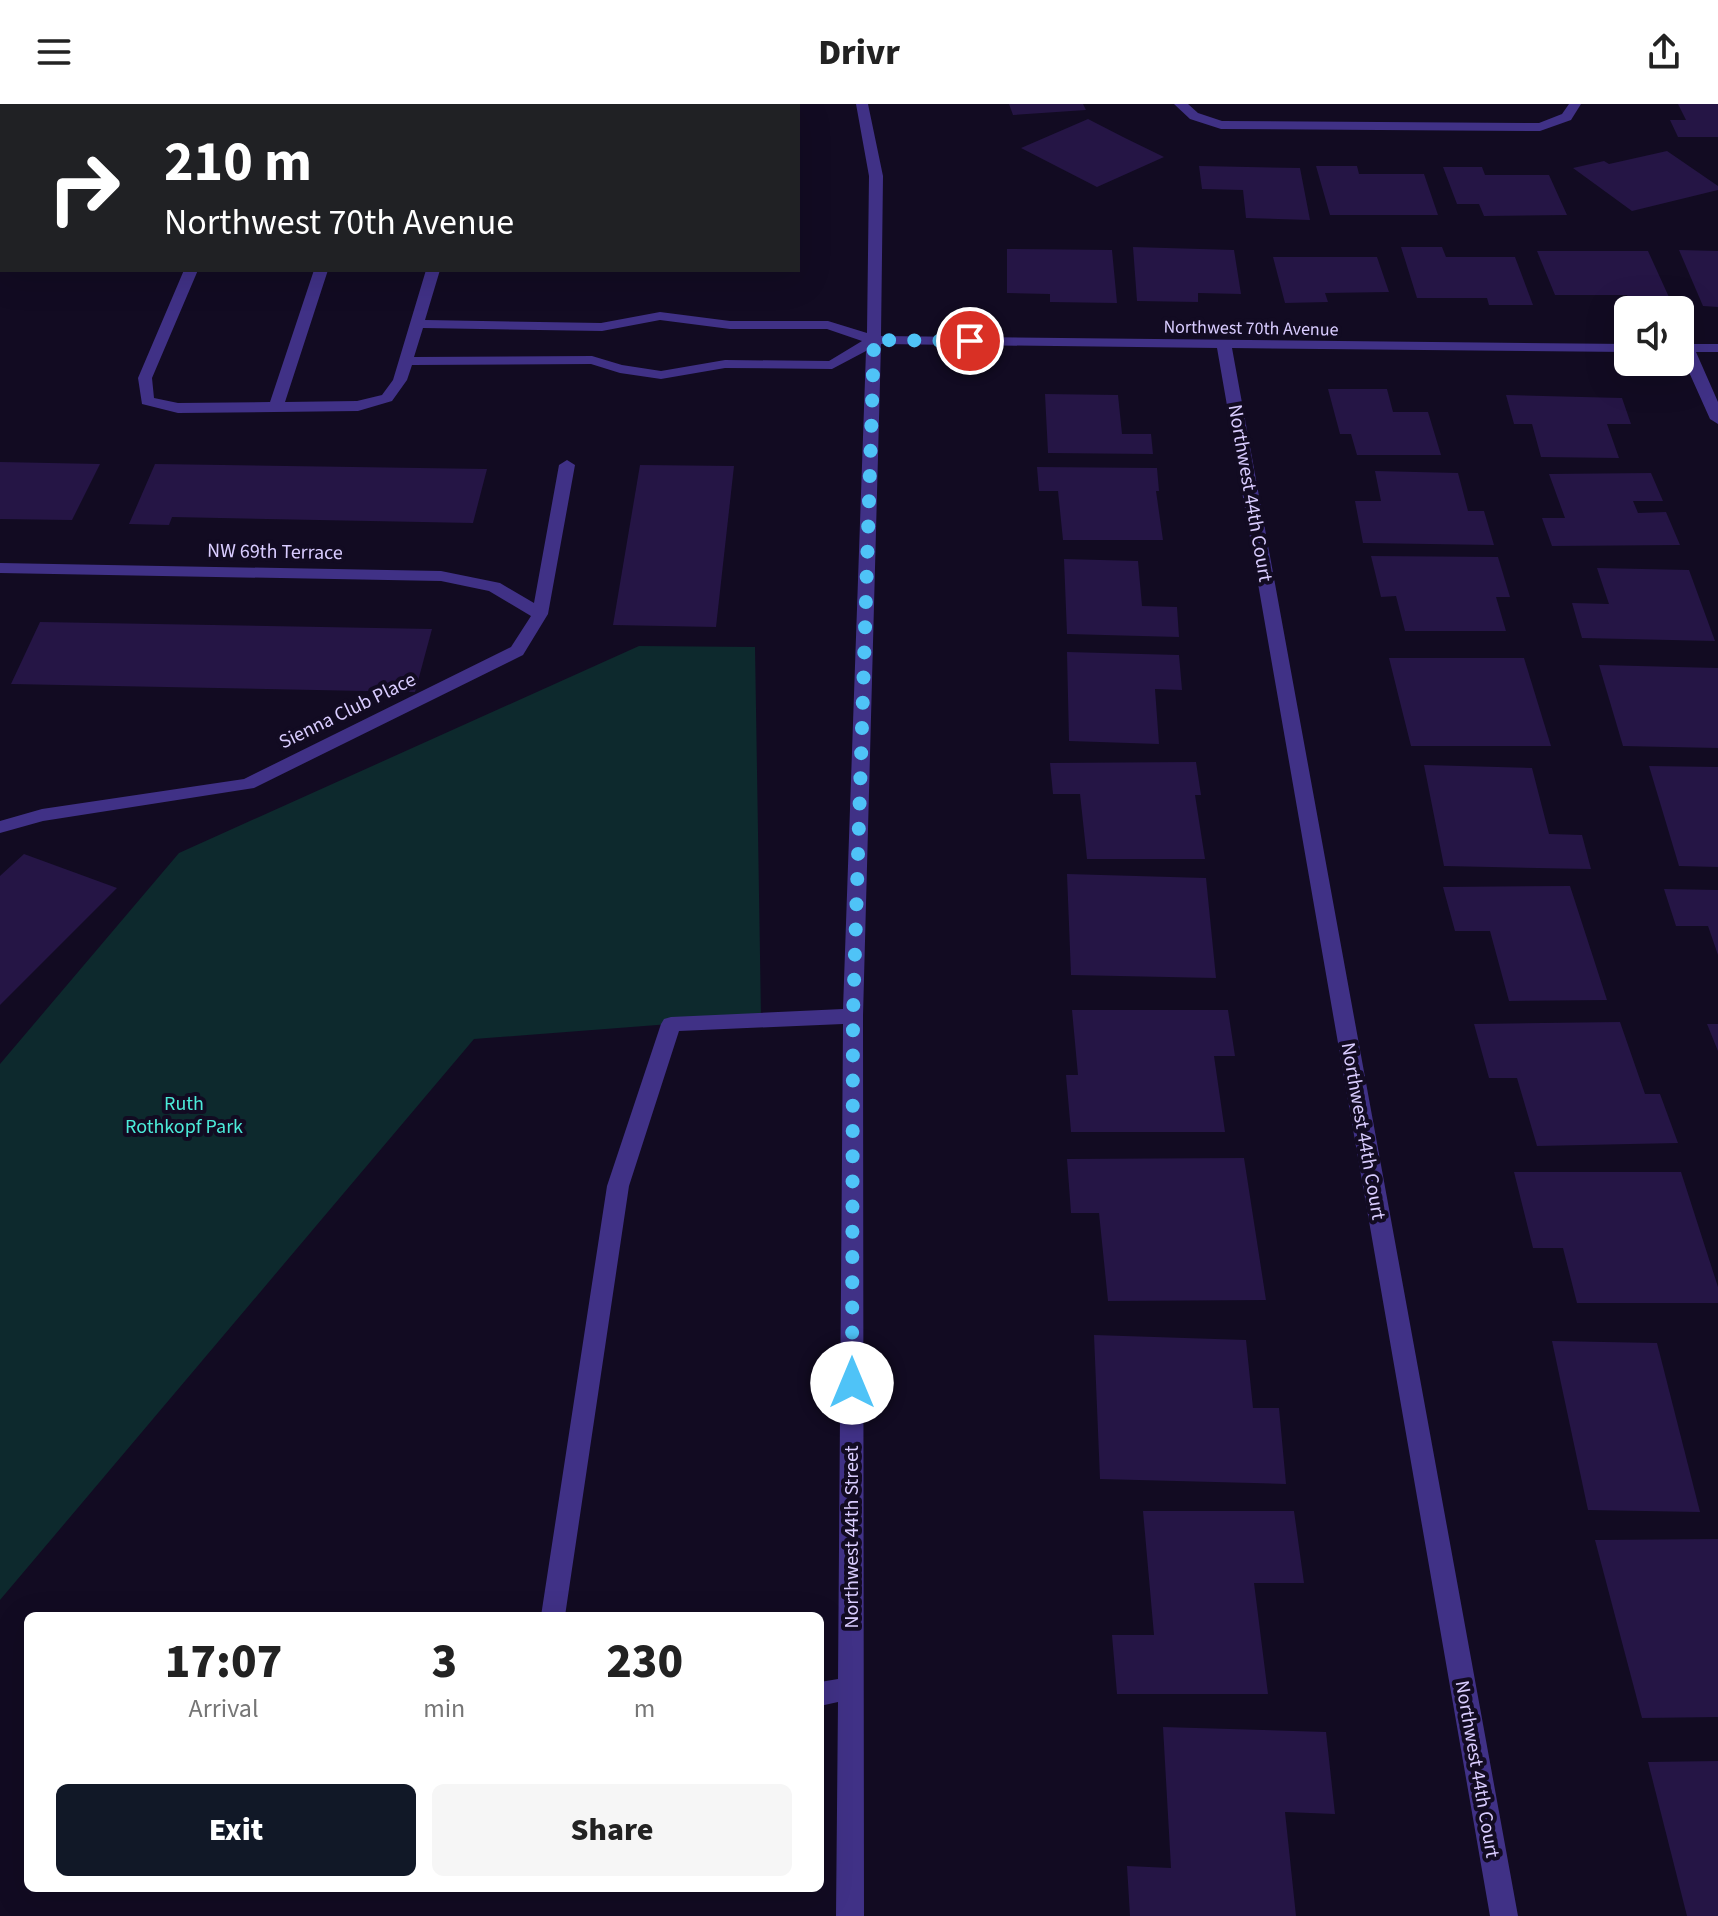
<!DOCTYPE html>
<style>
:root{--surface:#fff;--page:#f6f6f6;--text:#222;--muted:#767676;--accent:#111827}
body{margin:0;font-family:"Source Sans 3",sans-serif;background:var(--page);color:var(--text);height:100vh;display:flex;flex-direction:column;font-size:30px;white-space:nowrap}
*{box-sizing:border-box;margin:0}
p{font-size:26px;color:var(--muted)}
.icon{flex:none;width:44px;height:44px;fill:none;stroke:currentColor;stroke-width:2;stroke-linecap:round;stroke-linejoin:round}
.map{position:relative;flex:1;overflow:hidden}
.panel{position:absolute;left:24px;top:1508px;width:800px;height:280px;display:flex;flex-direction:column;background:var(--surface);border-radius:12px;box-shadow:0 8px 32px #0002}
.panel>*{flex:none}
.guide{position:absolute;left:0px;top:0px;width:800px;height:168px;box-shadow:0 8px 32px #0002;background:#202124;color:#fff;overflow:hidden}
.fabs{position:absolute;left:1614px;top:192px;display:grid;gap:16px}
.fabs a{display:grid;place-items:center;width:80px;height:80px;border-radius:12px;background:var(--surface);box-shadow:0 8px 32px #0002;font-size:40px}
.pin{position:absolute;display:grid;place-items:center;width:68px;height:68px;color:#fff;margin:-34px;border:4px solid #fff;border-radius:50%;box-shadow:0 2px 8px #0007}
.me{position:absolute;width:88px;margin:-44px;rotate:0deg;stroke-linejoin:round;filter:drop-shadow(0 0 6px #0008)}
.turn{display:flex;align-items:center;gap:28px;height:168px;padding:0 32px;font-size:36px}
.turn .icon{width:104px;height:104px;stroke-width:2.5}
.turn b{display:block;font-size:56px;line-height:68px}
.eta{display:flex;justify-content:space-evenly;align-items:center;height:136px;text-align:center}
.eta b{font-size:48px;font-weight:800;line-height:56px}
.button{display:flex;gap:16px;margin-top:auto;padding:16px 32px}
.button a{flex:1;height:92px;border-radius:12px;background:var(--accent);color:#fff;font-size:32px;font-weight:800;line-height:92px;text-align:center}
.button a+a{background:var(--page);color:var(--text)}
header{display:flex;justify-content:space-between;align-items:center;height:104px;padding:0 32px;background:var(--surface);font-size:36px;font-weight:800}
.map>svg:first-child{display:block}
.green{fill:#0d292d}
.building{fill:#251545}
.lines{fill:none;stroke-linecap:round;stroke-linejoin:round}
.minor{fill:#403186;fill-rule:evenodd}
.route{stroke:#4fc3f7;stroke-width:14;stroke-dasharray:0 25.2}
.labels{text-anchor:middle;stroke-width:8;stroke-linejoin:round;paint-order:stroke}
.far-street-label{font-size:18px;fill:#d9ccff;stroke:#120b22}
.street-label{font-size:20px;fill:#d9ccff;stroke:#120b22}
.park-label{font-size:20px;fill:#4cebd9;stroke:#120b22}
</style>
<header><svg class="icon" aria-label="menu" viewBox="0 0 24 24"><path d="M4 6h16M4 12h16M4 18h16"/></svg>Drivr<svg class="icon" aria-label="share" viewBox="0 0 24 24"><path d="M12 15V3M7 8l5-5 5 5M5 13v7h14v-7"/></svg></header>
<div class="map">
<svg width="1718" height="1812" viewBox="0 0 1718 1812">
<rect width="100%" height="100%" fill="#120b22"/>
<polygon class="green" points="639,542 755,543 761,913 474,935 0,1496 0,960 179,749"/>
<g class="building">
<polygon points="1009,0 1083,0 1086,6 1013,11"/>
<polygon points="1678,0 1718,0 1718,33 1678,33 1670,16 1686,16"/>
<polygon points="1088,15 1125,34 1164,53 1097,83 1021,44"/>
<polygon points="1667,47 1718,82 1718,86 1632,107 1573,64 1604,57 1609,60"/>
<polygon points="1199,62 1300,64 1310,116 1246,114 1243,86 1202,85"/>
<polygon points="1316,62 1357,62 1359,70 1424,70 1438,111 1330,111"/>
<polygon points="1443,63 1482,63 1485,71 1549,71 1567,111 1484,112 1479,100 1457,100"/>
<polygon points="1133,143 1234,146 1241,190 1198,189 1198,198 1137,197"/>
<polygon points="1401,143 1442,143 1446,153 1515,153 1533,201 1489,201 1487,194 1417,194"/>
<polygon points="1007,145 1112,146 1117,199 1050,198 1050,190 1007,189"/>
<polygon points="1679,146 1718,147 1718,203 1703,202"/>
<polygon points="1537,147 1648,147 1673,202 1632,202 1627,191 1555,191"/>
<polygon points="1273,153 1377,153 1389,188 1325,189 1328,198 1285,199"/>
<polygon points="1328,285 1387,285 1393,308 1428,308 1441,351 1357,351 1351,330 1340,330"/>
<polygon points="1045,290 1118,291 1122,330 1151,330 1153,350 1048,349"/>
<polygon points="1506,291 1622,294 1631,320 1607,320 1619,354 1541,353 1532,320 1514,320"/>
<polygon points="0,358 100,360 72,416 0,415"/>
<polygon points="155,360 487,365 473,419 172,413 169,421 129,420"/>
<polygon points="640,361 734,362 716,523 613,521"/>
<polygon points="1037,363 1157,364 1159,387 1156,387 1163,436 1063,436 1058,387 1039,387"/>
<polygon points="1375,367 1458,369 1468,407 1484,407 1494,441 1363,439 1355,397 1381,397"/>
<polygon points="1651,369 1663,397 1633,397 1638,409 1666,408 1680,441 1552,442 1542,414 1565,414 1549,370"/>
<polygon points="1371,452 1498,453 1510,493 1496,493 1506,527 1405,527 1396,492 1381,493"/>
<polygon points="1064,455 1138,457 1142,502 1177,503 1179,533 1067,530"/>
<polygon points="1597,464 1689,466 1715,537 1582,534 1572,499 1609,500"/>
<polygon points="40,518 432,525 415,588 11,580"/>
<polygon points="1067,548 1179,551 1182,586 1155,585 1159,640 1069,637"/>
<polygon points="1389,554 1524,554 1551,642 1411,642"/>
<polygon points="1599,561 1718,564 1718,644 1623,642"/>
<polygon points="1196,658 1201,691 1195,691 1205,755 1087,755 1080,690 1053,690 1050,659"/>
<polygon points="1424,661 1532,664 1549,730 1582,731 1591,765 1444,762"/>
<polygon points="1649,662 1718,663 1718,763 1679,762"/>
<polygon points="24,750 117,784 0,901 0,772"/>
<polygon points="1067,770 1206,774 1216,874 1071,871"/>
<polygon points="1570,782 1607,896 1509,897 1490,827 1455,827 1443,783"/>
<polygon points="1664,785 1718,786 1718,851 1708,822 1676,822"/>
<polygon points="1072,906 1228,906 1235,952 1214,952 1225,1028 1071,1028 1066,971 1078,971"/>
<polygon points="1620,918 1645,990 1660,990 1678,1039 1537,1042 1517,974 1489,974 1474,920"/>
<polygon points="1707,920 1718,920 1718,947"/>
<polygon points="1244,1054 1266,1196 1108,1197 1099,1109 1071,1109 1067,1055"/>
<polygon points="1514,1068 1681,1068 1718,1183 1718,1199 1577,1199 1563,1144 1533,1144"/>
<polygon points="1094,1231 1246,1236 1253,1304 1279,1304 1286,1380 1100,1375"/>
<polygon points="1552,1237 1657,1239 1700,1408 1588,1406"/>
<polygon points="1143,1407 1294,1407 1304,1479 1254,1479 1268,1590 1117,1590 1112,1531 1154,1531"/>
<polygon points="1718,1435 1718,1613 1642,1614 1595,1436"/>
<polygon points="1163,1623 1326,1628 1335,1710 1285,1708 1296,1812 1130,1812 1127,1762 1171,1764"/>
<polygon points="1718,1657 1718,1812 1687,1812 1648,1658"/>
</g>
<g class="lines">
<g class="minor">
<rect x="558" y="0" width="12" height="2"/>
<path d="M856 0H868L883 72 881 232 1628 240V248L1232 244 1518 1812H1490L1217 244 881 240 863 912 864 1812H836L838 1598 820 1602V1578L838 1575 843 920 679 927 629 1082 565 1512H541L607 1082 661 920 664 915 671 913 843 905 866 247 832 265 725 264 661 275 620 269 591 260 412 261 407 276 392 297 358 307 178 309 142 300 138 274 184 166H198L152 274 154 294 178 299 270 298 314 166H328L285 298 357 297 382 291 393 276 426 166H440L425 216 601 219 660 208 730 217H828L867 229 869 72ZM660 216 730 225H827L862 237 829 257 725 256 661 267 622 261 592 252 414 253 423 224 602 227Z"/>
<polygon points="1174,0 1188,0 1198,9 1222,17 1539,19 1562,10 1569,0 1581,0 1571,16 1540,27 1221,25 1190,15"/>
<polygon points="1680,240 1718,240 1718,248 1696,248 1718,298 1718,320 1710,315 1680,248"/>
<polygon points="567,356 575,361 548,510 523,551 254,684 43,717 0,729 0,717 42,705 244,675 511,543 531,512 489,487 441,477 0,469 0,459 441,467 500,479 534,499 559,361"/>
</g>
</g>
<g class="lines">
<polyline class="route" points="852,1279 853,912 874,236 970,237"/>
</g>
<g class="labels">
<g class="far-street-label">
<text transform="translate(1251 224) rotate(1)" y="6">Northwest 70th Avenue</text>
</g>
<g class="street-label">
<text transform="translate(1251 389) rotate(80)" y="7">Northwest 44th Court</text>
<text transform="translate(275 447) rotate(1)" y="7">NW 69th Terrace</text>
<text transform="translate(347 606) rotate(-26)" y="7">Sienna Club Place</text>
<text transform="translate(1364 1027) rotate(80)" y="7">Northwest 44th Court</text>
<text transform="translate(851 1433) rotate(-90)" y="7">Northwest 44th Street</text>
<text transform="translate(1478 1665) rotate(80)" y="7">Northwest 44th Court</text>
</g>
<g class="park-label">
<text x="184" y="1006">Ruth<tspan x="184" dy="23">Rothkopf Park</tspan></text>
</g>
</g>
</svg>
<div class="fabs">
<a><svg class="icon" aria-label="sound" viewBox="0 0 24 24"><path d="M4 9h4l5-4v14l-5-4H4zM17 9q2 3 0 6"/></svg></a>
</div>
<div class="pin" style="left:970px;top:237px;background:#d93025"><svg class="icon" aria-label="arrive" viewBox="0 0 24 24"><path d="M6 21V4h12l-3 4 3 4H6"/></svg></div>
<svg class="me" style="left:852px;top:1279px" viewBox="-20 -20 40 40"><circle r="19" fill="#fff"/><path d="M0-13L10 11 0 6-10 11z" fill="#4fc3f7"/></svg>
<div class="guide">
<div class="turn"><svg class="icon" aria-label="right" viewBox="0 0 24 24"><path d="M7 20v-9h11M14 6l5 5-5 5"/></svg><div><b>210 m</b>Northwest 70th Avenue</div></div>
</div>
<section class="panel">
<div class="eta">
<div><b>17:07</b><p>Arrival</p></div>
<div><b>3</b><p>min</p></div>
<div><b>230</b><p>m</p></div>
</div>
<div class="button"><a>Exit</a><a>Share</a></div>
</section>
</div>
